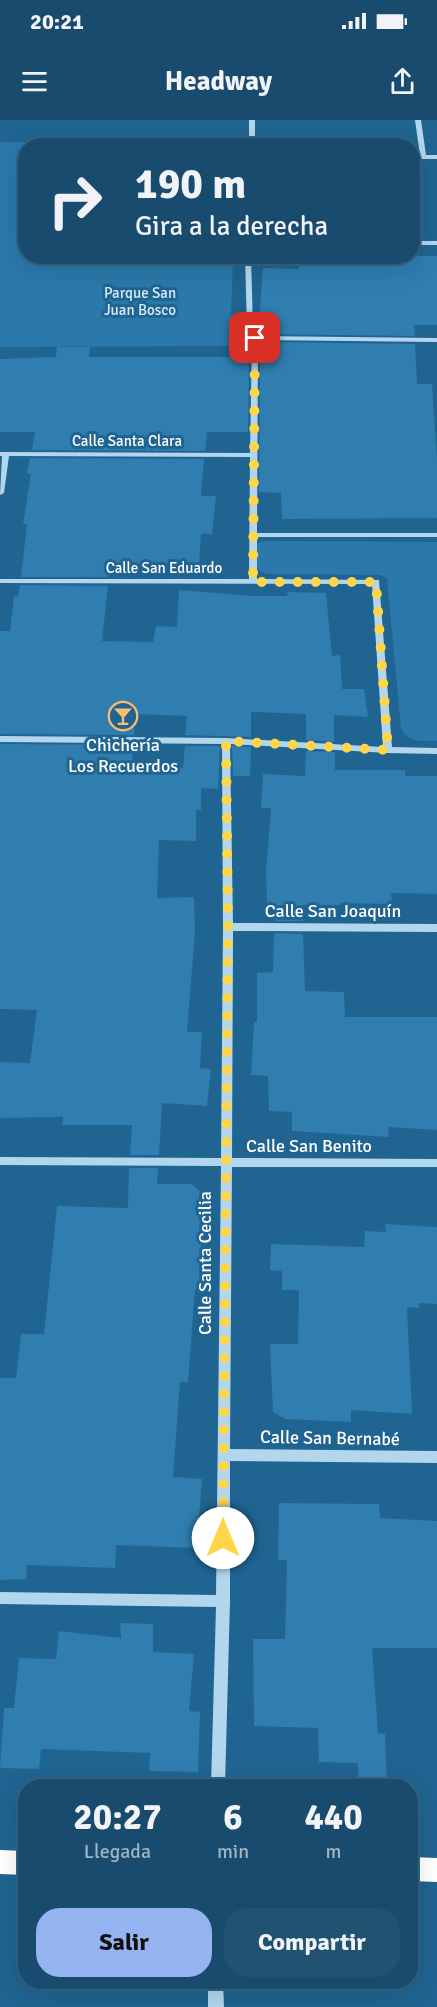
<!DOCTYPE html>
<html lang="es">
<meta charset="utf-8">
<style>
:root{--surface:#184b6d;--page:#215272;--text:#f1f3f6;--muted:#9fb3c2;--line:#366380;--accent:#95b2f1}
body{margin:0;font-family:Signika,sans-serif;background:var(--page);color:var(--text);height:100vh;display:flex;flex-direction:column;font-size:22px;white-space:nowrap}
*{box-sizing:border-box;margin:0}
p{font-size:20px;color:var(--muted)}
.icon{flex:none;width:33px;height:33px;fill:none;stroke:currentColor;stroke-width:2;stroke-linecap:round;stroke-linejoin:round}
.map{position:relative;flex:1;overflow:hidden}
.drawer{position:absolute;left:18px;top:1659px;width:400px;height:210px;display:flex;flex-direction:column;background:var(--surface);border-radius:24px;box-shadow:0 6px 24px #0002,0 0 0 2px var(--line)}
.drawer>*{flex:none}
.guide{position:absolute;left:18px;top:18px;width:402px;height:126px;border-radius:24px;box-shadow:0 6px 24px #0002,0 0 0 2px var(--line);background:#184b6d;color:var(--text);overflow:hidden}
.pin{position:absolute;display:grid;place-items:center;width:51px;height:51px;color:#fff;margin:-26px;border-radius:12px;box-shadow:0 3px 9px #0006}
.me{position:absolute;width:66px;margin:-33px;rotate:0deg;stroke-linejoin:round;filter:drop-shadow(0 0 4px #0008)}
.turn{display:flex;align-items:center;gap:21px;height:126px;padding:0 18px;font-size:27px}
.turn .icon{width:78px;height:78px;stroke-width:2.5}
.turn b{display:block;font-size:42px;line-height:51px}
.eta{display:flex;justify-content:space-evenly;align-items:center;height:102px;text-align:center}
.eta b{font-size:36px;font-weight:800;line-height:42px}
.button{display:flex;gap:12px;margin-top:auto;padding:12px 18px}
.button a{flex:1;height:69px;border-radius:24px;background:var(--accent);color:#111;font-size:24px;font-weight:800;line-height:69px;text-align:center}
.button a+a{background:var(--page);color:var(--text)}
.status{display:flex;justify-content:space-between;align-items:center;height:42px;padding:0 30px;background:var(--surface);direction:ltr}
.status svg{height:16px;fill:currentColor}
header{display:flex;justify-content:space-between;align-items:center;height:78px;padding:0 18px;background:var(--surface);font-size:27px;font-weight:800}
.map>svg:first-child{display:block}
.green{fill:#2a79aa}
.building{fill:#307daf}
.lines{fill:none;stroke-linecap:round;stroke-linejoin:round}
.minor{fill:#b2d6ed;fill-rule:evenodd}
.highway{fill:#fff;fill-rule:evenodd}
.route{stroke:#ffd54a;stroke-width:10;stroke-dasharray:0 18}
.labels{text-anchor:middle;stroke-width:6;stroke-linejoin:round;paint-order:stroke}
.far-park-label{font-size:15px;fill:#d7ecf9;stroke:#206491}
.far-street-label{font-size:15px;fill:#fff;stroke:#206491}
.poi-label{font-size:18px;fill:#fff;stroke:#206491}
.street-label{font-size:18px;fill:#fff;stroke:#206491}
</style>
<div class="status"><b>20:21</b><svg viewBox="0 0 49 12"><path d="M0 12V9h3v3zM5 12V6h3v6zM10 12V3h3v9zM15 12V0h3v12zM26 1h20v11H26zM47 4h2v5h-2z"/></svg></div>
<header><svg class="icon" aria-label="menu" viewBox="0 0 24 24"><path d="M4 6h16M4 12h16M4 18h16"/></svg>Headway<svg class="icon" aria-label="share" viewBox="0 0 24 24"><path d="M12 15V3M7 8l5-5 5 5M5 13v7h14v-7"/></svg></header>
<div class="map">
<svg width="437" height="1887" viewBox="0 0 437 1887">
<rect width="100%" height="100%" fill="#206491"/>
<g class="green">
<polygon points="0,22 242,24 26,26 26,136 233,137 230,226 0,227"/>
<path d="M263 421 437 422V621C423 621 407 623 401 608L387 458 380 455 267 454 256 449 255 424Z"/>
</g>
<g class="building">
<polygon points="299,136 437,136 437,205 414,205 415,216 258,214 263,148 299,149"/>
<polygon points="260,222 415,224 417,264 432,264 437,338 437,398 282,399 281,373 259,372"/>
<polygon points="57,227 90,227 89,237 249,237 248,312 207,312 205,331 32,330 35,312 0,312 0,239 56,237"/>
<polygon points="30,338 204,339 201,376 216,376 212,414 201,414 199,446 110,444 108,457 21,457 27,404 23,404 31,354 27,354"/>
<polygon points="20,465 108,466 102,521 153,522 156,506 177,507 179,470 253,476 288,476 287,472 326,473 332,536 340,535 342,569 364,569 368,597 334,595 334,622 306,620 306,594 251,592 251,617 185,615 187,596 135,594 134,615 0,614 0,511 10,511 14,476 18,476"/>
<polygon points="0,624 133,625 132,648 183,648 185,626 220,626 218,669 201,668 201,690 196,690 196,721 159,720 157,778 194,777 195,812 187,912 202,912 200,948 211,949 207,986 162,983 159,1035 130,1035 132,1005 62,1005 63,997 0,998 0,942 30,943 37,890 0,889"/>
<polygon points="232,626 251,627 250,656 233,656"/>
<polygon points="306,631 335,632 335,650 405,650 405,656 437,656 437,774 391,773 392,784 341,783 341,785 302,785 303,801 275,801 276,784 267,784 266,752 271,688 261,688 263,654 305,656"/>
<polygon points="274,813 303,814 305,871 344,872 345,897 437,897 437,1010 388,1007 389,1017 292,1011 292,992 269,991 268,956 251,955 254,902 257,902 257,853 273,852"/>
<polygon points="129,1048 158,1048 157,1064 192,1064 201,1073 202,1080 201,1169 195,1169 188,1262 180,1262 173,1357 202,1359 197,1428 116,1425 115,1448 27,1445 26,1459 0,1460 0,1258 16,1258 21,1214 44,1214 57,1086 128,1088"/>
<polygon points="385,1104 437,1107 437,1184 419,1183 419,1188 407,1187 412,1294 351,1290 351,1302 285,1299 273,1292 270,1224 298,1224 299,1170 282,1170 282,1151 270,1150 271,1124 364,1127 365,1111 386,1112"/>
<polygon points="279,1383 379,1384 380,1398 437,1401 437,1528 372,1528 378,1613 385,1614 387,1666 358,1666 358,1643 319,1642 318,1608 254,1606 253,1519 285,1519 287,1440 278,1440"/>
<polygon points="120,1503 153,1504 153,1532 194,1534 189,1591 200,1592 198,1652 149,1651 150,1633 41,1629 39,1649 0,1648 4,1588 14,1588 19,1538 56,1539 59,1511 121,1518"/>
</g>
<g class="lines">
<g class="minor">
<rect x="249" y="0" width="6" height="26"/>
<polygon points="415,0 421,0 426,35 437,35 437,39 412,39 412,35 420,35"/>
<rect x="412" y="121" width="25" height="4"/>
<polygon points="245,136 251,136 253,209 257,216 437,218 437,222 258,220 257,413 437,413 437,417 257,417 257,459 379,460 392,627 437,628 437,634 388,633 230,624 233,803 437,804 437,812 233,811 232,1038 437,1039 437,1047 232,1047 230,1329 437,1331 437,1343 230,1341 230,1481 225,1666 211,1666 216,1487 0,1484 0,1472 216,1475 221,1046 0,1045 0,1037 221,1038 223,807 222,624 0,622 0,616 226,618 383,627 372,464 0,463 0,459 249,459 250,337 9,336 4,373 0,375 2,336 0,336 0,332 250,333 252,218 247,209"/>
<polygon points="208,1862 223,1862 224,1887 208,1887"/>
</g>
<g class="highway">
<polygon points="0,1730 26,1731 26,1755 0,1754"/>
<polygon points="411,1737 437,1738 437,1762 411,1761"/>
</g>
</g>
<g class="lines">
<polyline class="route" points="223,1418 228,807 226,621 388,630 376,462 253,462 255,218"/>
</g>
<defs>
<g id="bar-ring" transform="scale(1.5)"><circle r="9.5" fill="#206491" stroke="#fabd73" stroke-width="1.5"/><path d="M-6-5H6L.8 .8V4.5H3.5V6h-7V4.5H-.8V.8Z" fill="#fabd73"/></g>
</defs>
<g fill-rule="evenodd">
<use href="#bar-ring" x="123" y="596"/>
</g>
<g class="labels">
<g class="far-park-label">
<text x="140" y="178">Parque San<tspan x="140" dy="17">Juan Bosco</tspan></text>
</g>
<g class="far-street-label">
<text x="127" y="326">Calle Santa Clara</text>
<text x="164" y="453">Calle San Eduardo</text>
</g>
<g class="poi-label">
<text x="123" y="631">Chichería<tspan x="123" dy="21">Los Recuerdos</tspan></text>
</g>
<g class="street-label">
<text x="333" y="797">Calle San Joaquín</text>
<text x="309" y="1032">Calle San Benito</text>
<text transform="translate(205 1143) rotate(-90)" y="6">Calle Santa Cecilia</text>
<text transform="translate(330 1318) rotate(1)" y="6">Calle San Bernabé</text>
</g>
</g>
</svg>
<div class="pin" style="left:255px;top:218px;background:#d93025"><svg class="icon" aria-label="arrive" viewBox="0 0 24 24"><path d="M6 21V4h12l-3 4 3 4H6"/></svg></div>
<svg class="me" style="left:223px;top:1418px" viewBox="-20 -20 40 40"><circle r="19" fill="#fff"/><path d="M0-13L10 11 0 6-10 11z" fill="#ffd54a"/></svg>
<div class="guide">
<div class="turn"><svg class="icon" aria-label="right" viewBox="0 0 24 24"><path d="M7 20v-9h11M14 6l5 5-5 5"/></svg><div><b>190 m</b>Gira a la derecha</div></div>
</div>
<section class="drawer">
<div class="eta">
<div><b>20:27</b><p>Llegada</p></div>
<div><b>6</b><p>min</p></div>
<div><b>440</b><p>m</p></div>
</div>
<div class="button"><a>Salir</a><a>Compartir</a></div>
</section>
</div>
